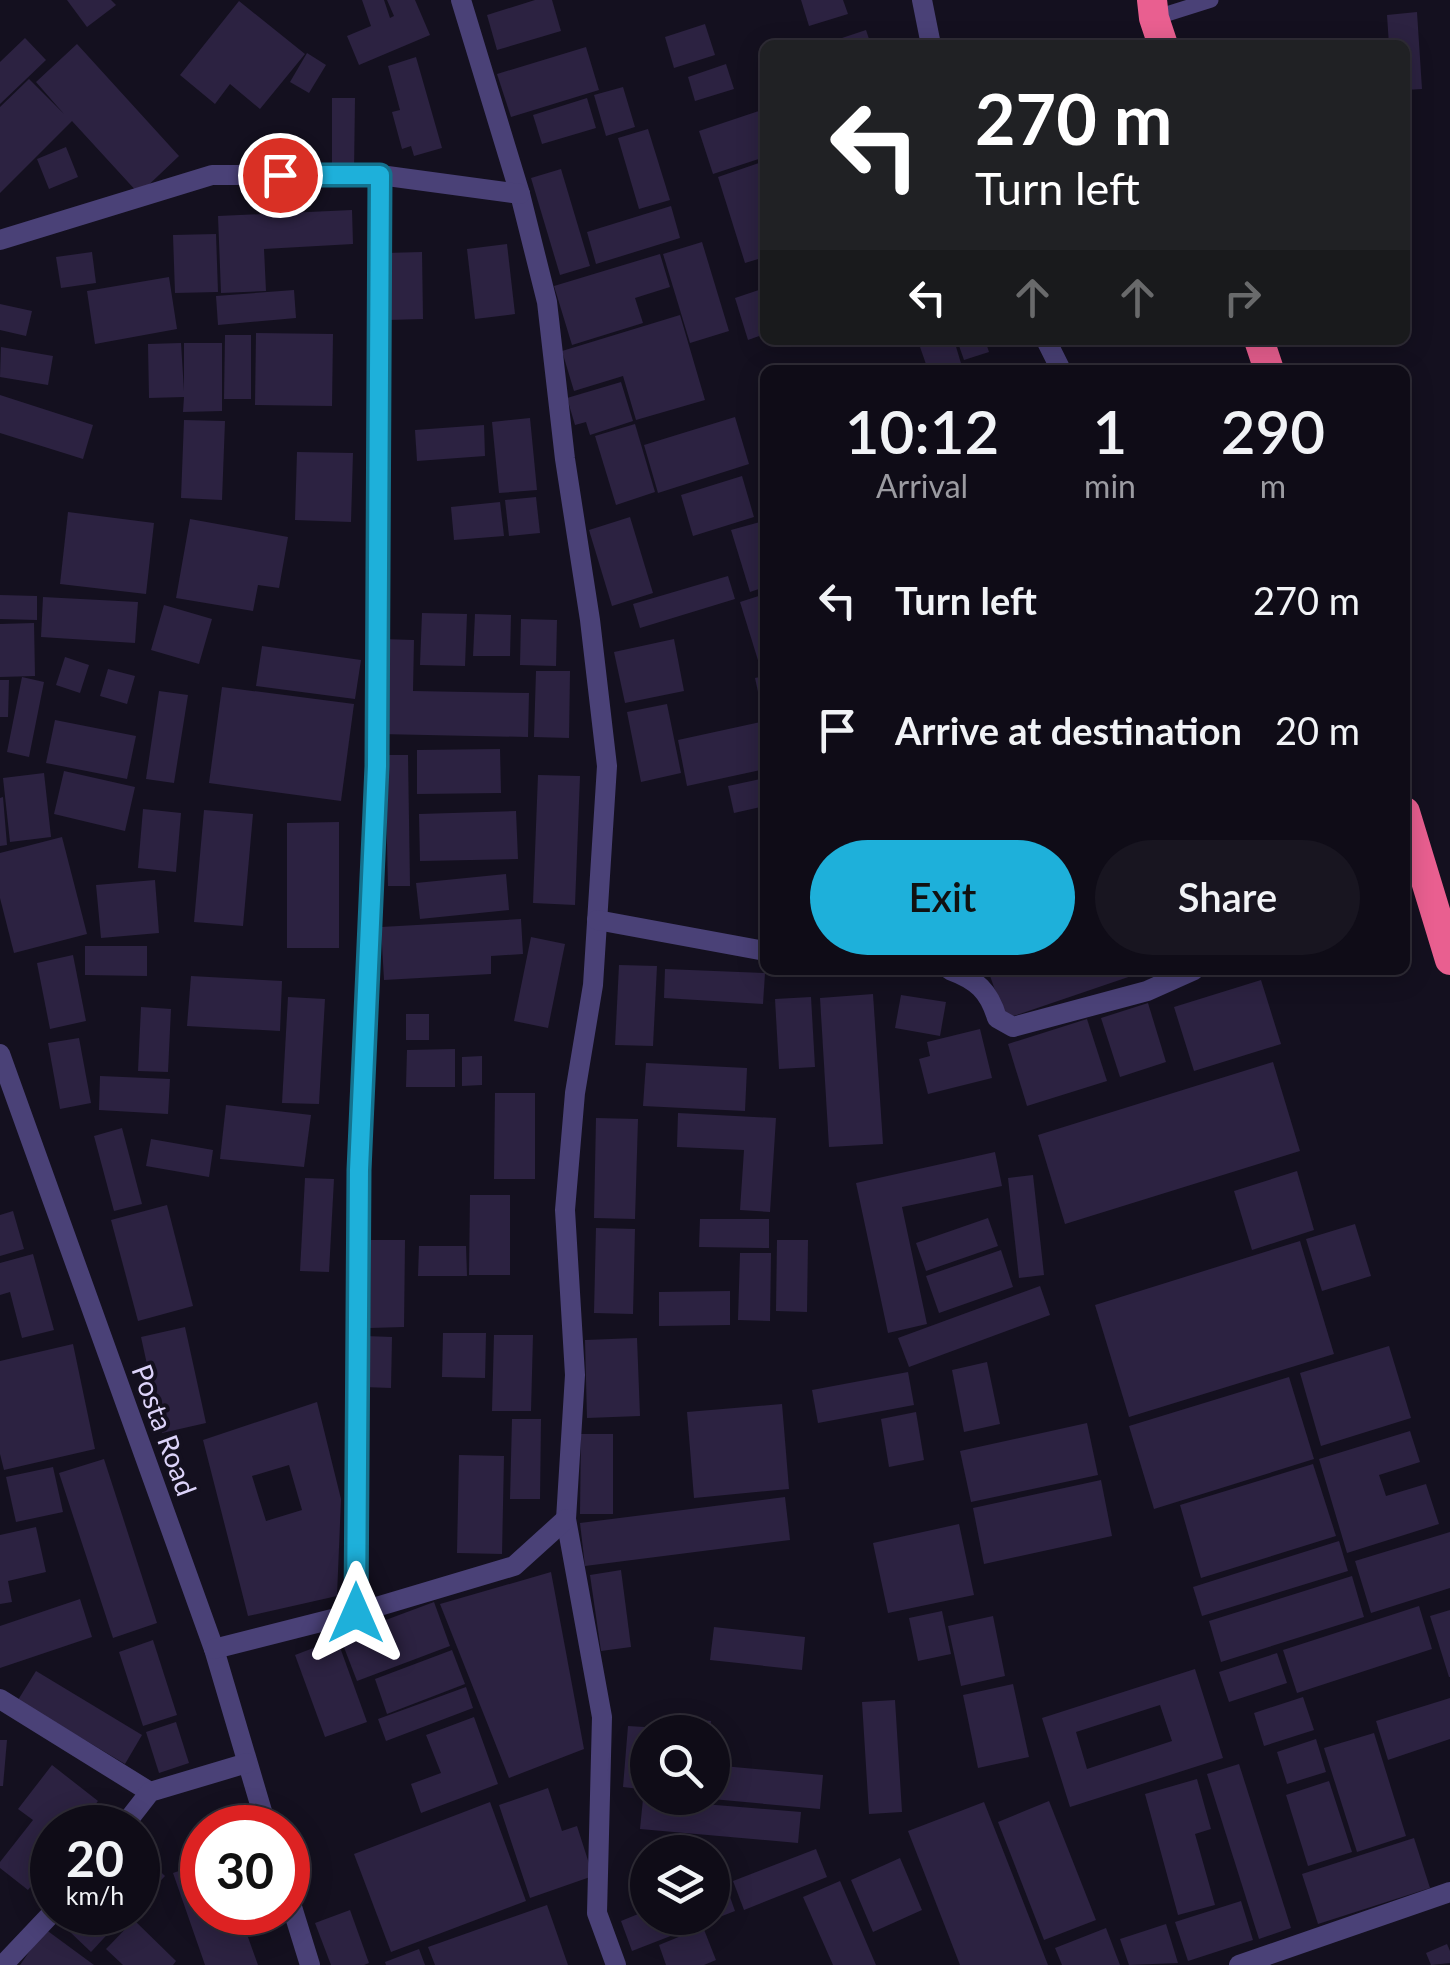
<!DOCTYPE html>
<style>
:root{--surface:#0f0c17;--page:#181520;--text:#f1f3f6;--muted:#9b9ba1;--line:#2f2c36;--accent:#1eb0da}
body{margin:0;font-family:Lato,sans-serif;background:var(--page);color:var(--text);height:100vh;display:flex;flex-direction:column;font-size:38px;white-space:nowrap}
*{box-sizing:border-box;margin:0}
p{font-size:32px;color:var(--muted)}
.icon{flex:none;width:55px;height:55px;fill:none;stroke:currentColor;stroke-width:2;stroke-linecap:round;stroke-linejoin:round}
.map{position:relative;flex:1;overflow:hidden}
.panel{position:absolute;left:760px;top:365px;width:650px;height:610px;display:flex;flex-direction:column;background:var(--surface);border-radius:15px;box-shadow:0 5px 25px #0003,0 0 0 2px var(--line)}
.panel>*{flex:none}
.hud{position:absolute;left:760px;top:40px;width:650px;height:305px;border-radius:15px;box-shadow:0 5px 25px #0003,0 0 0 2px var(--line);background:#202124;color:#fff;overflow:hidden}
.fabs{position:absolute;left:630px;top:1715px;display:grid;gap:20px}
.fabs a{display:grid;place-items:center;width:100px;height:100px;border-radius:50%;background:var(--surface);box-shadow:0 5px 25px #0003,0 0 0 2px var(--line);font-size:50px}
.speed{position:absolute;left:30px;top:1805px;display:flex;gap:20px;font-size:50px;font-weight:700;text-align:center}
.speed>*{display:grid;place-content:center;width:130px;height:130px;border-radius:50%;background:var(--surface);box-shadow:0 5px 25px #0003,0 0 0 2px var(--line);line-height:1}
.speed small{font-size:25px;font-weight:400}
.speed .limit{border:15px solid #d22;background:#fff;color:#111}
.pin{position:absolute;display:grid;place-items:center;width:85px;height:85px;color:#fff;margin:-42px;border:5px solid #fff;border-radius:50%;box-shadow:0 2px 10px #0007}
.me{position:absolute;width:110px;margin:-55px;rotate:0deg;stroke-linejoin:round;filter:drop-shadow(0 0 8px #0008)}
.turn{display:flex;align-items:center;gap:35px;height:210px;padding:0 50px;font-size:45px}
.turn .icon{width:130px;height:130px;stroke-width:2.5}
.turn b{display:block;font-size:70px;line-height:85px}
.lanes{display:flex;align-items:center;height:95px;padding:0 50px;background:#0003;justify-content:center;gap:50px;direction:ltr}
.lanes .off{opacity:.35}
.eta{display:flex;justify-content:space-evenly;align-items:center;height:170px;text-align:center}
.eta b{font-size:60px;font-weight:600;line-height:70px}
.button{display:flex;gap:20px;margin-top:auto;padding:20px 50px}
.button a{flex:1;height:115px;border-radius:60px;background:var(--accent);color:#111;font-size:40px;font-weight:600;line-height:115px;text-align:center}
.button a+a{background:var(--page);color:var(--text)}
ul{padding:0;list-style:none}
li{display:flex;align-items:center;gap:30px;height:130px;padding:0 50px}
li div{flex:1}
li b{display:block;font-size:38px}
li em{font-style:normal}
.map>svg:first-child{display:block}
.building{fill:#2c2241;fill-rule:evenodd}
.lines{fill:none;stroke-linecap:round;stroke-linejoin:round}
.lane{stroke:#4a4177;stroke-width:15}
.street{stroke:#4a4177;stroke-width:20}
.highway{stroke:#e95f90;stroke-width:30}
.route-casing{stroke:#14728e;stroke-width:25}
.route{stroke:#1eb0da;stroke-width:18}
.labels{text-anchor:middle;stroke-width:8;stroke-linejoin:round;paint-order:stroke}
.street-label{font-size:28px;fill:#dcd3f9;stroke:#14101f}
</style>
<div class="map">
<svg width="1450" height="1965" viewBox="0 0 1450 1965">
<rect width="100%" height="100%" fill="#14101f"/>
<g class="building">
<polygon points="67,0 111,0 116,5 87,27"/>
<polygon points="362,0 384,0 390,18 394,16 387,0 415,0 430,35 359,65 347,36 371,26"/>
<polygon points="535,0 552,0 561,31 497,50 487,15"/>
<polygon points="801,0 843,0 848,14 809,26"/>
<polygon points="239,1 305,54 260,109 230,84 215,104 180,75"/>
<polygon points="1417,12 1422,89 1405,90 1405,45 1389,45 1387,15"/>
<polygon points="705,24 715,55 674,68 665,37"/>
<polygon points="866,30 871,45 824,45 824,44"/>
<polygon points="25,38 46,60 0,104 0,62"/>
<polygon points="77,44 179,156 139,194 72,121 0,193 0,107 29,79 64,114 36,82"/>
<polygon points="586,47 599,90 511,117 497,74"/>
<polygon points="307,53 326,65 309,93 290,82"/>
<polygon points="416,57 442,148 414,156 411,146 402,149 392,112 400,110 388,66"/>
<polygon points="726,64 734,89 695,101 688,77"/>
<polygon points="623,87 635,127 606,136 594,95"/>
<polygon points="332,98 355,98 354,171 332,171"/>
<polygon points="587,98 596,128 542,144 533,115"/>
<polygon points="765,109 765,157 713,174 699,131"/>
<polygon points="648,129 670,200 639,209 618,138"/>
<polygon points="277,143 297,145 294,167 274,165"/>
<polygon points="66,147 78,177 49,189 37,159"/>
<polygon points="765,161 765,257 745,263 718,177"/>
<polygon points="561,169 590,266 560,275 531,178"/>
<polygon points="671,206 680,238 596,264 587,232"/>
<polygon points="352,210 353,244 264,249 266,291 221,293 218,216"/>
<polygon points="216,234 218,292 175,293 173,235"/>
<polygon points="702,242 729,331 690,343 663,254"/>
<polygon points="507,244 515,314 475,319 467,249"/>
<polygon points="92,252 96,283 61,288 56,257"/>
<polygon points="422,252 423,319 387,320 385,253"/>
<polygon points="660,254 670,287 635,298 643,323 572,345 554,286"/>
<polygon points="169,277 177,329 95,344 87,291"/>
<polygon points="765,288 765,334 748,340 735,298"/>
<polygon points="294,290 296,318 218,325 216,296"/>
<polygon points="0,304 32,311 26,336 0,330"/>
<polygon points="680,315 705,400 636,420 623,376 574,391 562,351"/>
<polygon points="256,333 333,334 332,406 255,405"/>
<polygon points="225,335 251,335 251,399 224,399"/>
<polygon points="931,340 954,340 963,370 928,370 919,344"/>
<polygon points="957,340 985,340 989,352 964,360"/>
<polygon points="181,343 184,391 184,343 222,343 222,411 183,412 184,397 149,398 148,344"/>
<polygon points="1,347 53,356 48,385 0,377"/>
<polygon points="621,382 633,421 590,435 586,422 575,425 567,398"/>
<polygon points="0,395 93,425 83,459 0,433"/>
<polygon points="735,417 749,464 658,493 644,445"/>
<polygon points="530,418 537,490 499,493 492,422"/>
<polygon points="184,420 225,421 222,500 181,498"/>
<polygon points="635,424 655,492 616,505 595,436"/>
<polygon points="484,425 485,456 417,461 415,430"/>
<polygon points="297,452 353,453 351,522 295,520"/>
<polygon points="742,476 754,517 693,536 681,495"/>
<polygon points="536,497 540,533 509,536 505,500"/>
<polygon points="500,502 504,536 454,540 451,507"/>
<polygon points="68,512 154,523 146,594 60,584"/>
<polygon points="630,517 653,593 612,606 589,530"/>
<polygon points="190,519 288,537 279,588 258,585 253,611 176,598"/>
<polygon points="760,522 765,539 765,587 750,592 731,530"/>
<polygon points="728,576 735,599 640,628 633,604"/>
<polygon points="765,594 765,669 761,670 740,602"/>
<polygon points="0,595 37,596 37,620 0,619"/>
<polygon points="43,597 138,602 135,643 41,637"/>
<polygon points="164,605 212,619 199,664 151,650"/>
<polygon points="422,613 467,614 465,666 420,665"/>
<polygon points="475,614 511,615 510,656 473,656"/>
<polygon points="521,619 557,620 556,666 520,665"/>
<polygon points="34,623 35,676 0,677 0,624"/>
<polygon points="382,639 414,640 413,691 529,693 528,737 379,734"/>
<polygon points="674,639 684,691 625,703 614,652"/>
<polygon points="262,646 361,660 355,699 256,686"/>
<polygon points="65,657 89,665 80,693 56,685"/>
<polygon points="108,669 135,676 127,704 100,696"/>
<polygon points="536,671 570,671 569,738 534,737"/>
<polygon points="765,676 765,714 763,715 755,678"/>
<polygon points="22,677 44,682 29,757 7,752"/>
<polygon points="0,680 9,680 8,717 0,717"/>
<polygon points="222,687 354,704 341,801 209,783"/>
<polygon points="159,691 188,695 174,783 146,779"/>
<polygon points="667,704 681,773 641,782 627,712"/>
<polygon points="55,720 136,736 127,779 46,763"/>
<polygon points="765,721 765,769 687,786 678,740"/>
<polygon points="500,749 501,793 417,794 417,750"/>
<polygon points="385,755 408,755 410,886 388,886"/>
<polygon points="64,771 135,787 125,831 54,814"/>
<polygon points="44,773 51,837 10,842 3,778"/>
<polygon points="538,775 580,776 575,905 533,903"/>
<polygon points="765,778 765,806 734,813 728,786"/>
<polygon points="3,797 7,845 0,846 0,798"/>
<polygon points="143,809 181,813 176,872 138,868"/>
<polygon points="204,810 253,814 243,926 194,922"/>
<polygon points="516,811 518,859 420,861 419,814"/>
<polygon points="339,822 339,948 287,948 287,823"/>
<polygon points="62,837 87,934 14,953 0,898 0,853"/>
<polygon points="506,874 509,910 420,919 416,883"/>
<polygon points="155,880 159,933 101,938 96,885"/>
<polygon points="521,919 523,954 491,956 491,974 384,980 381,927"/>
<polygon points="531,937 565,944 548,1028 514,1021"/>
<polygon points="85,946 147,946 147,976 85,975"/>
<polygon points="73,955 86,1021 50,1029 37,963"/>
<polygon points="619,965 657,966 653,1046 615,1045"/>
<polygon points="665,969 765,973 763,1004 664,998"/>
<polygon points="988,970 1146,970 1146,971 1005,1019"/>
<polygon points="191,976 282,981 280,1031 187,1026"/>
<polygon points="1261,980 1281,1044 1194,1071 1174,1007"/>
<polygon points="873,994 883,1144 829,1147 820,998"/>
<polygon points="901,995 946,1002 940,1036 895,1028"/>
<polygon points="288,997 325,999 319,1104 282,1103"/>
<polygon points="811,997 815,1067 779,1069 775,999"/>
<polygon points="1148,1003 1166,1062 1120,1077 1101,1018"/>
<polygon points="141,1007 171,1009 168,1072 138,1071"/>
<rect x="406" y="1014" width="23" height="26"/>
<polygon points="1087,1019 1107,1081 1027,1106 1008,1044"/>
<polygon points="980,1029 992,1078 928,1094 919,1059 930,1056 927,1042"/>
<polygon points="79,1038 91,1103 60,1109 48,1043"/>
<polygon points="455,1049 455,1087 406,1087 407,1050"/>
<polygon points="482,1056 482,1085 462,1086 462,1057"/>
<polygon points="1273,1062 1300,1151 1065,1224 1038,1135"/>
<polygon points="646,1063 747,1068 745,1111 643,1106"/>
<polygon points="100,1076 170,1079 168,1114 99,1110"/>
<polygon points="495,1093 535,1093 535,1179 494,1179"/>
<polygon points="226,1105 311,1115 304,1167 220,1159"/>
<polygon points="678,1113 776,1118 770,1212 740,1210 744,1150 677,1147"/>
<polygon points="596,1118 638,1119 635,1219 594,1218"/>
<polygon points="122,1128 142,1204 114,1211 94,1136"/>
<polygon points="151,1139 213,1150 209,1177 146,1166"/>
<polygon points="995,1152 1002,1186 902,1207 927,1324 888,1333 856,1183"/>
<polygon points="1297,1171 1314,1230 1252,1250 1234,1191"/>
<polygon points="1033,1175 1044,1275 1019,1278 1008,1178"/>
<polygon points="305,1178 334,1179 329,1272 300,1271"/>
<polygon points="470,1195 510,1195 510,1275 469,1275"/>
<polygon points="167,1205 193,1306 138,1321 111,1220"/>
<polygon points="13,1211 24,1249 0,1256 0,1215"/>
<polygon points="988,1218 998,1246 926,1271 916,1243"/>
<polygon points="700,1219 769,1219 769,1248 699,1247"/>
<polygon points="1355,1224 1371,1276 1322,1291 1306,1239"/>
<polygon points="596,1228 635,1229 633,1314 594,1313"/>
<polygon points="371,1240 405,1240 404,1327 370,1328"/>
<polygon points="777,1240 808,1240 807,1312 776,1311"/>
<polygon points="1300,1241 1334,1354 1129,1417 1095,1305"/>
<polygon points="419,1246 466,1246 467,1276 418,1276"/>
<polygon points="1001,1250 1013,1287 939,1313 926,1276"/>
<polygon points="740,1253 771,1253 770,1321 738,1320"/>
<polygon points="33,1254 54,1330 22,1338 10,1292 0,1295 0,1263"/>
<polygon points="1040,1286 1050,1315 909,1367 898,1338"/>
<polygon points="730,1291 730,1325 659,1326 659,1292"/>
<polygon points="185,1327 206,1423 162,1433 141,1337"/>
<polygon points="443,1333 486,1333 485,1378 442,1377"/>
<polygon points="494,1335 533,1335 531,1411 492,1411"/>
<polygon points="365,1336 392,1337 391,1388 364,1387"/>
<polygon points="637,1338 640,1416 587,1418 585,1340"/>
<polygon points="73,1344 95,1449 4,1470 0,1454 0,1361"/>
<polygon points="1389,1346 1411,1418 1321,1446 1300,1373"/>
<polygon points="987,1362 1000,1424 964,1432 952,1370"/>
<polygon points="908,1372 914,1405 818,1423 812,1390"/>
<polygon points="1289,1377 1314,1459 1154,1509 1129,1426"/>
<path d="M317 1402 341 1499 337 1596 248 1616 203 1440ZM289 1465 302 1510 266 1521 252 1476Z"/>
<polygon points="782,1404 789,1489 694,1498 687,1412"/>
<polygon points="916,1412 924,1460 889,1467 881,1419"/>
<polygon points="512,1419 541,1419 540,1499 510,1499"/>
<polygon points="1087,1423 1098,1475 971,1502 960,1451"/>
<polygon points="1410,1431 1420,1462 1379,1475 1386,1496 1426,1484 1439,1524 1347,1553 1319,1459"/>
<polygon points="581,1434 613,1434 613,1514 580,1514"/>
<polygon points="459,1455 504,1456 502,1554 457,1553"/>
<polygon points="104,1459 157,1623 113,1638 59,1473"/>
<polygon points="1313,1464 1336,1536 1201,1578 1180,1505"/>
<polygon points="53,1467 63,1512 16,1522 6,1477"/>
<polygon points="1101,1480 1112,1536 984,1564 973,1508"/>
<polygon points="785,1497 790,1540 585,1566 580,1523"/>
<polygon points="959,1524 974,1595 888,1613 873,1543"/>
<polygon points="36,1527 46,1572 8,1581 12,1602 0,1604 0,1535"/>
<polygon points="1450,1532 1450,1588 1371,1613 1355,1561"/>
<polygon points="1339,1541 1348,1571 1202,1616 1193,1587"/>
<polygon points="621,1570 631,1647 601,1651 590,1575"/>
<polygon points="551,1572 584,1749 509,1778 440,1604"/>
<polygon points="1352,1576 1364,1617 1221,1662 1209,1621"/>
<polygon points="80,1599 92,1637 0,1668 0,1626"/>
<polygon points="434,1602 450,1646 357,1681 340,1637"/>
<polygon points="1419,1606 1432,1649 1297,1693 1283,1650"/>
<polygon points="1450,1610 1450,1677 1449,1677 1430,1616"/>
<polygon points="942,1611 951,1654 918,1661 909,1618"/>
<polygon points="993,1616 1005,1676 961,1686 948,1626"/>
<polygon points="714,1627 805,1637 802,1670 710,1660"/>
<polygon points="337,1639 367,1722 325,1737 295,1655"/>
<polygon points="153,1640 177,1715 143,1726 119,1652"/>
<polygon points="452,1650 465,1684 387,1714 375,1679"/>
<polygon points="1277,1653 1287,1683 1229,1702 1219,1672"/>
<path d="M1195 1669 1223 1758 1070 1807 1042 1718ZM1160 1705 1172 1741 1087 1769 1076 1732Z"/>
<polygon points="36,1671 142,1735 125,1764 18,1700"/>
<polygon points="1013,1684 1029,1757 978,1768 963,1695"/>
<polygon points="466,1687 473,1708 386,1741 378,1719"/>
<polygon points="1303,1697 1314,1730 1264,1746 1254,1713"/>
<polygon points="1450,1698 1450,1739 1388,1760 1376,1721"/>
<polygon points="895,1700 902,1812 869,1814 862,1702"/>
<polygon points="474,1717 498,1784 421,1813 411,1784 441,1773 426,1735"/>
<polygon points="681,1718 711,1721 710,1732 679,1732"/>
<polygon points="176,1722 189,1763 159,1773 146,1732"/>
<polygon points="628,1726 660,1728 659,1732 648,1732 648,1790 623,1787"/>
<polygon points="1374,1733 1406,1836 1357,1852 1324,1748"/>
<polygon points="1316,1739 1326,1772 1287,1784 1277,1752"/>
<polygon points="0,1740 7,1740 3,1786 0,1786"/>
<polygon points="1239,1764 1291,1928 1259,1939 1207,1774"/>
<polygon points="52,1765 98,1801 77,1828 52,1828 52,1859 28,1890 0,1868 0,1862 33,1820 18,1809"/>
<polygon points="712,1765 823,1775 820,1809 712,1799"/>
<polygon points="1197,1779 1211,1829 1195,1834 1215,1905 1178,1915 1145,1794"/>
<polygon points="1329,1781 1352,1852 1308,1866 1286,1795"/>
<polygon points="548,1788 562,1831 577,1826 593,1876 530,1898 499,1805"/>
<polygon points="643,1799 801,1812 798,1843 640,1829"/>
<polygon points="1049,1801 1096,1920 1044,1940 998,1822"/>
<polygon points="490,1802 526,1901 391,1952 354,1854"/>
<polygon points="984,1802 1048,1965 960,1965 908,1831"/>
<polygon points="1414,1838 1430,1888 1318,1924 1302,1874"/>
<polygon points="816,1849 827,1877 744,1910 733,1881"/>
<polygon points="145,1857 165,1876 138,1905 138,1864"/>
<polygon points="900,1858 922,1910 873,1932 851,1880"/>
<polygon points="202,1863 202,1912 239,1912 258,1965 205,1965 173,1873"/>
<polygon points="724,1880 735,1911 632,1951 621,1921 648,1910 648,1918 712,1918 712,1885"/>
<polygon points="840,1881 876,1965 833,1965 803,1897"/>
<polygon points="1241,1901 1253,1940 1188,1961 1175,1922"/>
<polygon points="547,1905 568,1965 435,1965 428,1947"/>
<polygon points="350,1910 369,1963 364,1965 331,1965 315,1923"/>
<polygon points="88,1912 128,1912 91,1952 69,1931"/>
<polygon points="134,1920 176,1961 173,1965 123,1965 106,1949"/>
<polygon points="1166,1924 1178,1963 1129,1965 1120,1939"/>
<polygon points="703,1927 716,1960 704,1965 666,1965 659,1945"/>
<polygon points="1106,1928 1120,1965 1062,1965 1055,1948"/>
<polygon points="45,1929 94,1965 20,1965"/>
<polygon points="1447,1944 1450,1951 1450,1963 1431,1965 1426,1953"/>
<polygon points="419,1949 425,1965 386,1965 385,1962"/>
</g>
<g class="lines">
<polyline class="lane" points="1154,18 1211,0"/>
<g class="street">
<polyline points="461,0 520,194 547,302 565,459 590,620 607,766 593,985 575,1093 565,1210 575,1375 566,1519 602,1717 597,1913 616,1965"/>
<polyline points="922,0 931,45"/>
<polyline points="0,240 212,175 380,175 520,194"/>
<polyline points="1046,340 1061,370"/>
<polyline points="597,920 765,951"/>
<path d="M950 970C977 980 989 991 997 1018L1013 1027 1147 991 1194 970"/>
<polyline points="0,1054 214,1649 267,1828"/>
<polyline points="356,1613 359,1170 377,766 380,175"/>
<polyline points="214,1649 356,1613 514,1566 566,1519"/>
<polyline points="0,1699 150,1792"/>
<polyline points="122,1828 150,1792 247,1763"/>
<polyline points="288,1894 310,1965"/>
<polyline points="3,1965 53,1912"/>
<polyline points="1239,1965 1450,1892"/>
</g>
<g class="highway">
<polyline points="1152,0 1154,18 1163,45"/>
<polyline points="1259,340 1269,370"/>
<polyline points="1405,812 1450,960"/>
</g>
</g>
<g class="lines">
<g class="route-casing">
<polyline id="route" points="280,175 380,175 377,766 359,1170 356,1613"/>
</g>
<use href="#route" class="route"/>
</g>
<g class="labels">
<g class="street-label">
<text transform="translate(164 1430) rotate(70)" y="10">Posta Road</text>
</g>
</g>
</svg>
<div class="fabs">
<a><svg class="icon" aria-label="search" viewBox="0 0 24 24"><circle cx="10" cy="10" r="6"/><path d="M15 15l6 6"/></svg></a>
<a><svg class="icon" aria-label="layers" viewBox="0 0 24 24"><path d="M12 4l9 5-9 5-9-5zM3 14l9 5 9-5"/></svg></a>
</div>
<div class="speed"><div>20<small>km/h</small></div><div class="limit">30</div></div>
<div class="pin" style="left:280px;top:175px;background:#d93025"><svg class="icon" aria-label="arrive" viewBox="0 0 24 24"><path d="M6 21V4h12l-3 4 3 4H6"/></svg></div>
<svg class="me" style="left:356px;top:1613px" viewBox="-20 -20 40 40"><path d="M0-17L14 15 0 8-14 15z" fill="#1eb0da" stroke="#fff" stroke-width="4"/></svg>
<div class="hud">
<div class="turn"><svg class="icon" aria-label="left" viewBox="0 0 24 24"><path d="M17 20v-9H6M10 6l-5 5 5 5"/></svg><div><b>270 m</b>Turn left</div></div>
<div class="lanes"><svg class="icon" aria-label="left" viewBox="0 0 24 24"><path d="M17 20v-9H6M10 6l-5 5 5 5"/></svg><svg class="icon off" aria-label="ahead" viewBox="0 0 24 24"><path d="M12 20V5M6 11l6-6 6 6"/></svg><svg class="icon off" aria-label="ahead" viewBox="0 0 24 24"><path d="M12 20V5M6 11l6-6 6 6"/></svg><svg class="icon off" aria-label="right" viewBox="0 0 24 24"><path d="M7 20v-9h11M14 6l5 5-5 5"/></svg></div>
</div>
<section class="panel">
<div class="eta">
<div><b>10:12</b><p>Arrival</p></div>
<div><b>1</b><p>min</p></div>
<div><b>290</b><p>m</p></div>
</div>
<ul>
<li><svg class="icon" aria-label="left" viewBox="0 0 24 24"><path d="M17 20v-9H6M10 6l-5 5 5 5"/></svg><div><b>Turn left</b></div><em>270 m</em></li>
<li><svg class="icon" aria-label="arrive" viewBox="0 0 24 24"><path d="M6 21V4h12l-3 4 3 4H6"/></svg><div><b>Arrive at destination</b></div><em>20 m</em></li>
</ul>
<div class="button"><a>Exit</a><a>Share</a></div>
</section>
</div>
